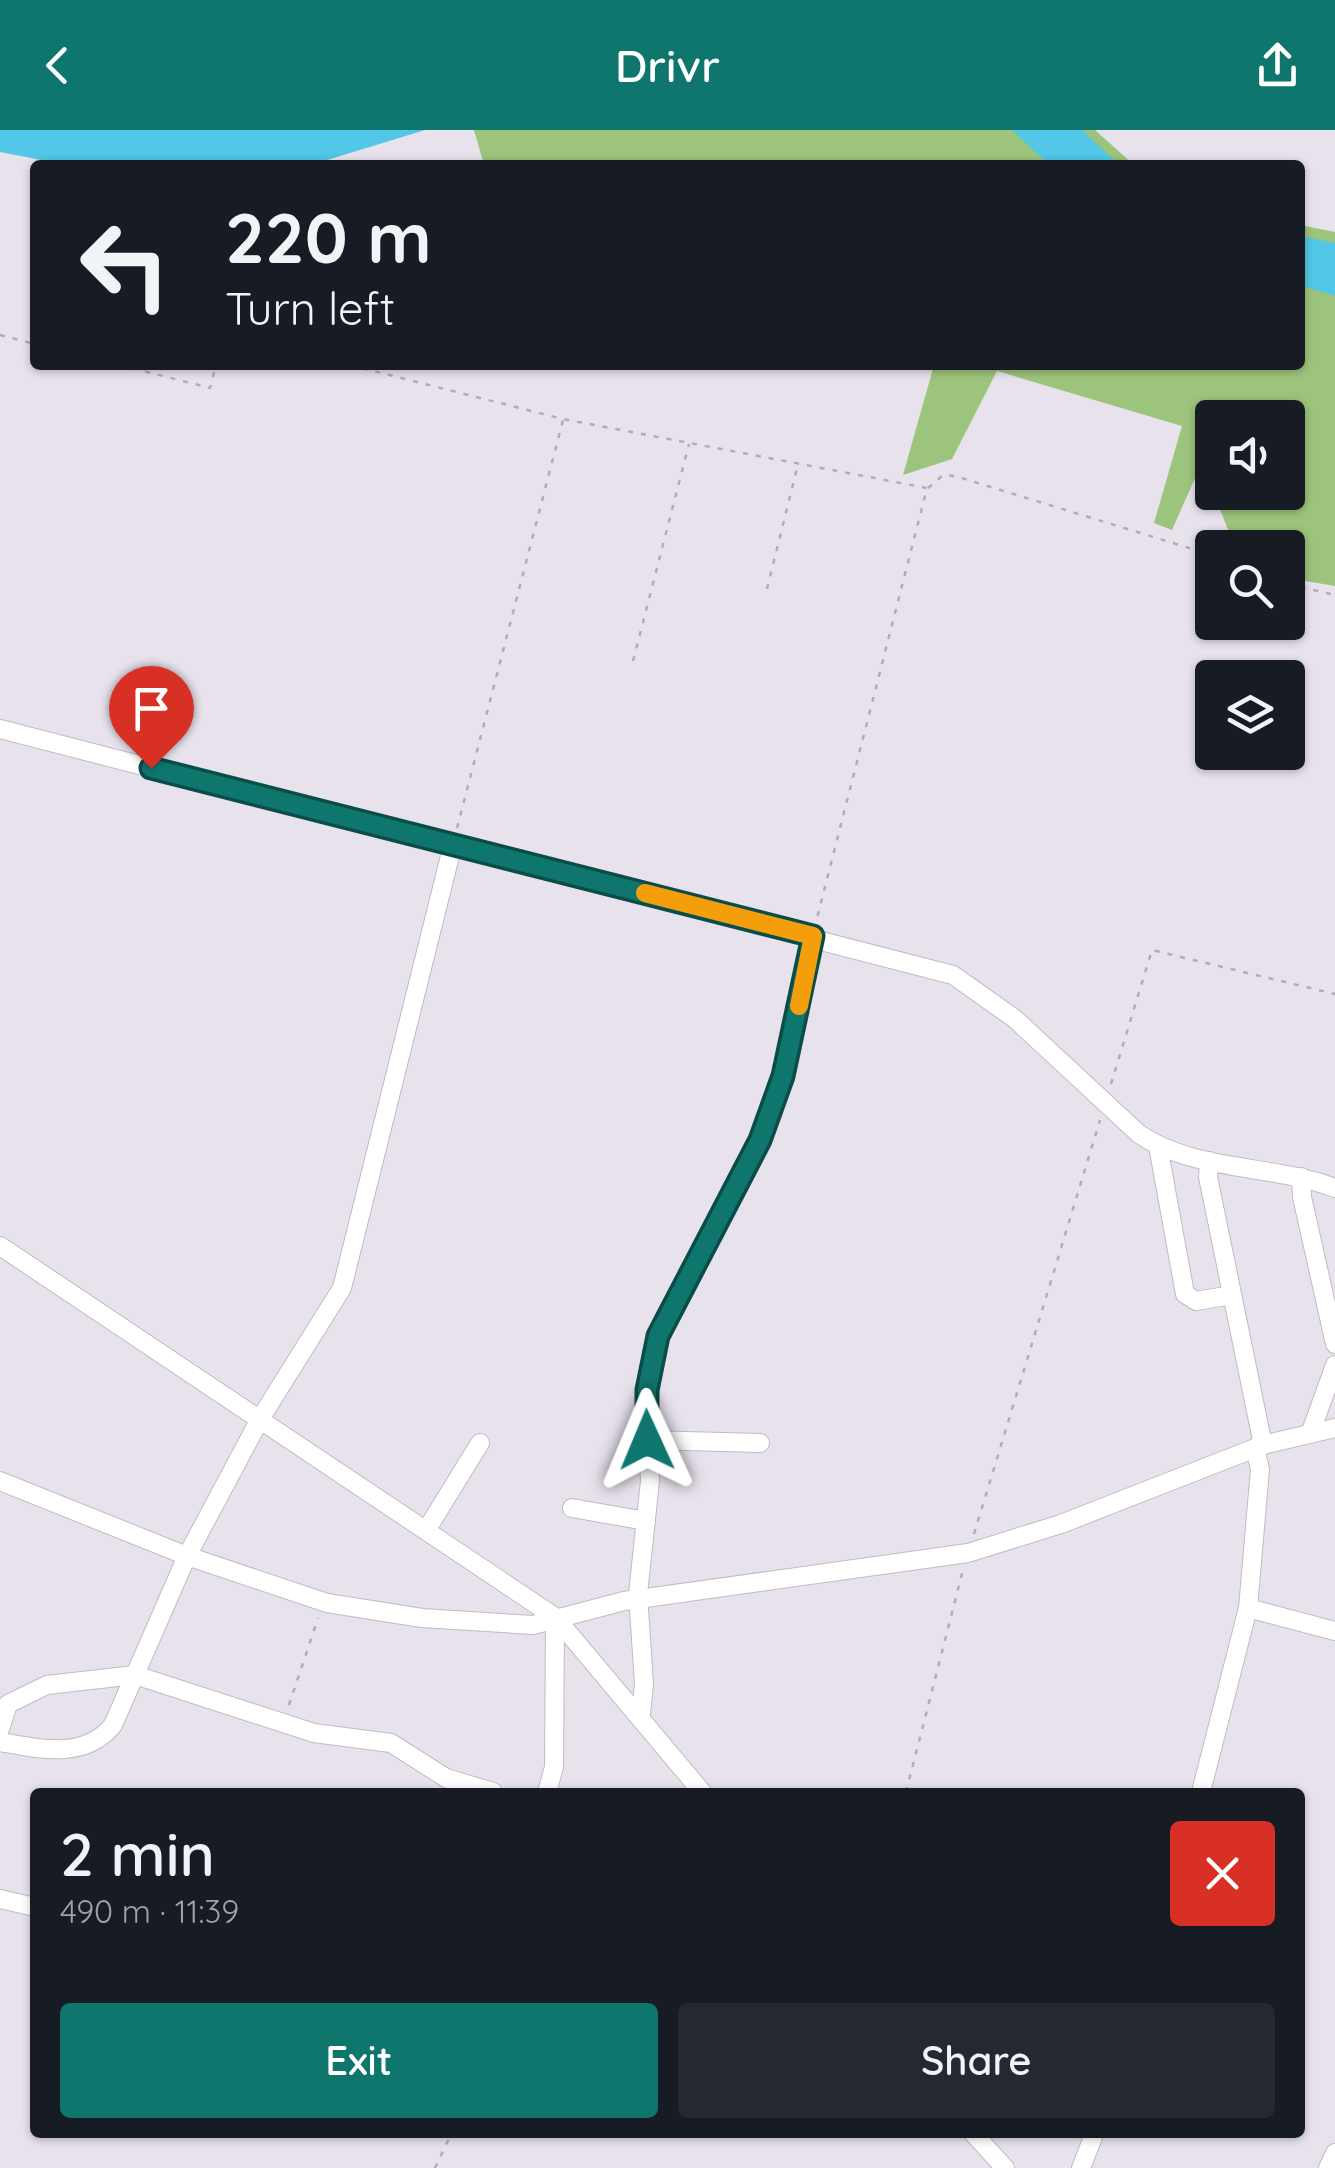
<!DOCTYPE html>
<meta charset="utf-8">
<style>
:root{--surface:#171b24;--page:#242831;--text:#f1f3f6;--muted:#9ea1a6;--accent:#0f766e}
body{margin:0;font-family:Quicksand,sans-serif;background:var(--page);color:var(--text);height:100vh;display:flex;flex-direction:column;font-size:38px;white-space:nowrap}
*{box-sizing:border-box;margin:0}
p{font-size:32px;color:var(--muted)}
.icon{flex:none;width:55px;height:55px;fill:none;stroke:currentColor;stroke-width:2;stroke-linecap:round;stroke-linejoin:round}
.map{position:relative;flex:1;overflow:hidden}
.panel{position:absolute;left:30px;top:1658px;width:1275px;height:350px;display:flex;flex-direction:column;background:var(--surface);border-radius:10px;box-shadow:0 2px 8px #0004}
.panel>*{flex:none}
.top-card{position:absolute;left:30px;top:30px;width:1275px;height:210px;border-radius:10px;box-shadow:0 2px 8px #0004;background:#171b24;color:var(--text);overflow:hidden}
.controls{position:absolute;left:1195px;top:270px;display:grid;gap:20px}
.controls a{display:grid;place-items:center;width:110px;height:110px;border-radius:10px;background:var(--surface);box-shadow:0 2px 8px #0004;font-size:50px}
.pin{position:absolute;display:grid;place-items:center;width:85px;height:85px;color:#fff;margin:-102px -42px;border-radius:50% 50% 50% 0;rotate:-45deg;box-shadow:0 0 10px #0007}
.pin .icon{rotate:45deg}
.me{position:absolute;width:110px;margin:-55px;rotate:359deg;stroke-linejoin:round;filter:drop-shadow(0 0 8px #0008)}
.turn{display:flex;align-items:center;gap:35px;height:210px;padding:0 30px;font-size:45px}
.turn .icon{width:130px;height:130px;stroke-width:2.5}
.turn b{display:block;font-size:70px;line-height:85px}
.round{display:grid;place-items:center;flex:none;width:105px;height:105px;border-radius:10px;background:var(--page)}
.summary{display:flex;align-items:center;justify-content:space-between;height:170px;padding:0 30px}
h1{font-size:60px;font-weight:600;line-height:75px}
.primary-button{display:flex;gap:20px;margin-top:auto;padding:20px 30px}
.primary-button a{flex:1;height:115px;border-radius:10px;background:var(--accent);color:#fff;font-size:40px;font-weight:600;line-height:115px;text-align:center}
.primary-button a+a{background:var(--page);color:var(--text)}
header{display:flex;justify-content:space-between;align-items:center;height:130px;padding:0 30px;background:var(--accent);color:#fff;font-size:45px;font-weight:600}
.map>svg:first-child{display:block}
.green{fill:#9dc47c}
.water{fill:#52c7e7}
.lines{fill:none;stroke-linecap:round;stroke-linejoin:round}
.minor-casing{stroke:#c1bbc5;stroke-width:20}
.path{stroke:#b2adb5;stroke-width:2.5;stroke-dasharray:5 8;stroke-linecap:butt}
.minor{stroke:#fff;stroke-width:18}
.route-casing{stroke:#0a4d48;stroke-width:25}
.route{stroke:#0f766e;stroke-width:18}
.slow{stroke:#f59e0b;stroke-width:18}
</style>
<header><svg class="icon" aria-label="back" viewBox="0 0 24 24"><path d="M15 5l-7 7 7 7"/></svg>Drivr<svg class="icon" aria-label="share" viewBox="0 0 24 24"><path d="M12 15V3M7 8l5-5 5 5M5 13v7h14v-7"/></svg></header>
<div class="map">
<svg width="1335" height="2038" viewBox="0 0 1335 2038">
<rect width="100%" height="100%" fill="#e8e2ec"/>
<g class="green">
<polygon points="474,0 1095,0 1134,35 484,35"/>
<polygon points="1300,95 1335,102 1335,456 1288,448 1288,418 1235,417 1213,362 1288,362 1288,288 1212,288 1212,362 1203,330 1172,400 1154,393 1182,296 997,241 952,329 903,345 934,235 1300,235"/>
</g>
<g class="water">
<polygon points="0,0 425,0 311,35 67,35 0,22"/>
<polygon points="1012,0 1082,0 1119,35 1049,35"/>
<polygon points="1300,106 1335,113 1335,166 1300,155"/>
</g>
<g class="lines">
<g class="minor-casing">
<g id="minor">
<path d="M0 599 953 845 1015 889 1139 1004C1195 1042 1272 1034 1335 1058"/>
<polyline points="1158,1016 1185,1164 1196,1171 1232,1165"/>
<polyline points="1209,1031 1208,1047 1263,1315"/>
<polyline points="1301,1047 1302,1067 1335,1214"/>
<polyline points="0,1116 555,1487 702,1662"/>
<polyline points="1310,1304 1335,1235"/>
<polyline points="647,1310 760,1313"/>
<polyline points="0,1351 187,1426 327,1473 422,1488 533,1495 624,1471 968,1423 1061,1394 1263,1315 1335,1298"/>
<polyline points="572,1378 646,1391"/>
<polyline points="427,1399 480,1313"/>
<polyline points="1248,1478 1335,1501"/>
<polyline points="641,1584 644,1554 638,1464 650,1351 646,1274 653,1223 665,1187 760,1010 783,946 813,806"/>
<polyline points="0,1599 8,1574 47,1555 135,1545 314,1603 391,1613 446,1648 493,1662"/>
<path d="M0 1612C40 1619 85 1630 113 1595L187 1426 260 1289 342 1158 453 714"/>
<polyline points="547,1662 554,1637 555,1487"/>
<polyline points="1201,1662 1248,1478 1260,1339 1255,1318"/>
<polyline points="0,1769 35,1777"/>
<polyline points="972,2002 1005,2038"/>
<polyline points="1081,2038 1095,2002"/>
<polyline points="1328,2038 1335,2023"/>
</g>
</g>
<g class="path">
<polyline points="0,205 35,214"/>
<polyline points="120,235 210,258 216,235"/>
<polyline points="350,235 563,289 927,358 817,788"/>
<polyline points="928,358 943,345 955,346 1212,425"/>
<polyline points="1288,454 1335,465"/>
<polyline points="767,459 798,334"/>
<polyline points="633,531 689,314"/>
<polyline points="457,698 563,290"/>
<polyline points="1111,954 1152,820 1335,864"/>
<polyline points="974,1404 1100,990"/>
<polyline points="289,1575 318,1488"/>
<polyline points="906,1662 963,1440"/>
<polyline points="435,2038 452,2002"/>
</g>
<use href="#minor" class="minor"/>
</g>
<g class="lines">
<g class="route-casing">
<polyline id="route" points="151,638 813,806 783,946 760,1010 658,1206 647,1260 647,1310"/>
</g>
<use href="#route" class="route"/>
<polyline class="slow" points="645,763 813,806 799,876"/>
</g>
</svg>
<div class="controls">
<a><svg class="icon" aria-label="sound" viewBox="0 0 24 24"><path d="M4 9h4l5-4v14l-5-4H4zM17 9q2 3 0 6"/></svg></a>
<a><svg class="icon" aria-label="search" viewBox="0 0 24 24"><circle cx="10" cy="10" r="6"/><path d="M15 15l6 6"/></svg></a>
<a><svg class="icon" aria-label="layers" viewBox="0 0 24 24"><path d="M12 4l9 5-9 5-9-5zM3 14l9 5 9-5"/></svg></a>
</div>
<div class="pin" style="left:151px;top:638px;background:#d93025"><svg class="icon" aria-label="arrive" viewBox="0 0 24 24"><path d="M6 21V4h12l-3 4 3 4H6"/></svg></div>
<svg class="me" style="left:647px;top:1310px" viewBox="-20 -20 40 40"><path d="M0-17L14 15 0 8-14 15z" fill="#0f766e" stroke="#fff" stroke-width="4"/></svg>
<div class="top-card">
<div class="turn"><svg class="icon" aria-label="left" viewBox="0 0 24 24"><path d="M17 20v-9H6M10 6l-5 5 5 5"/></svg><div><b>220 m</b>Turn left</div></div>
</div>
<section class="panel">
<div class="summary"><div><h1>2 min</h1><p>490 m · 11:39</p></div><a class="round" style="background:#d93025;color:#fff"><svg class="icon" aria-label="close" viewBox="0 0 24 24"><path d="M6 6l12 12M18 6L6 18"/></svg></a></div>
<div class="primary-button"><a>Exit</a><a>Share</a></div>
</section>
</div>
